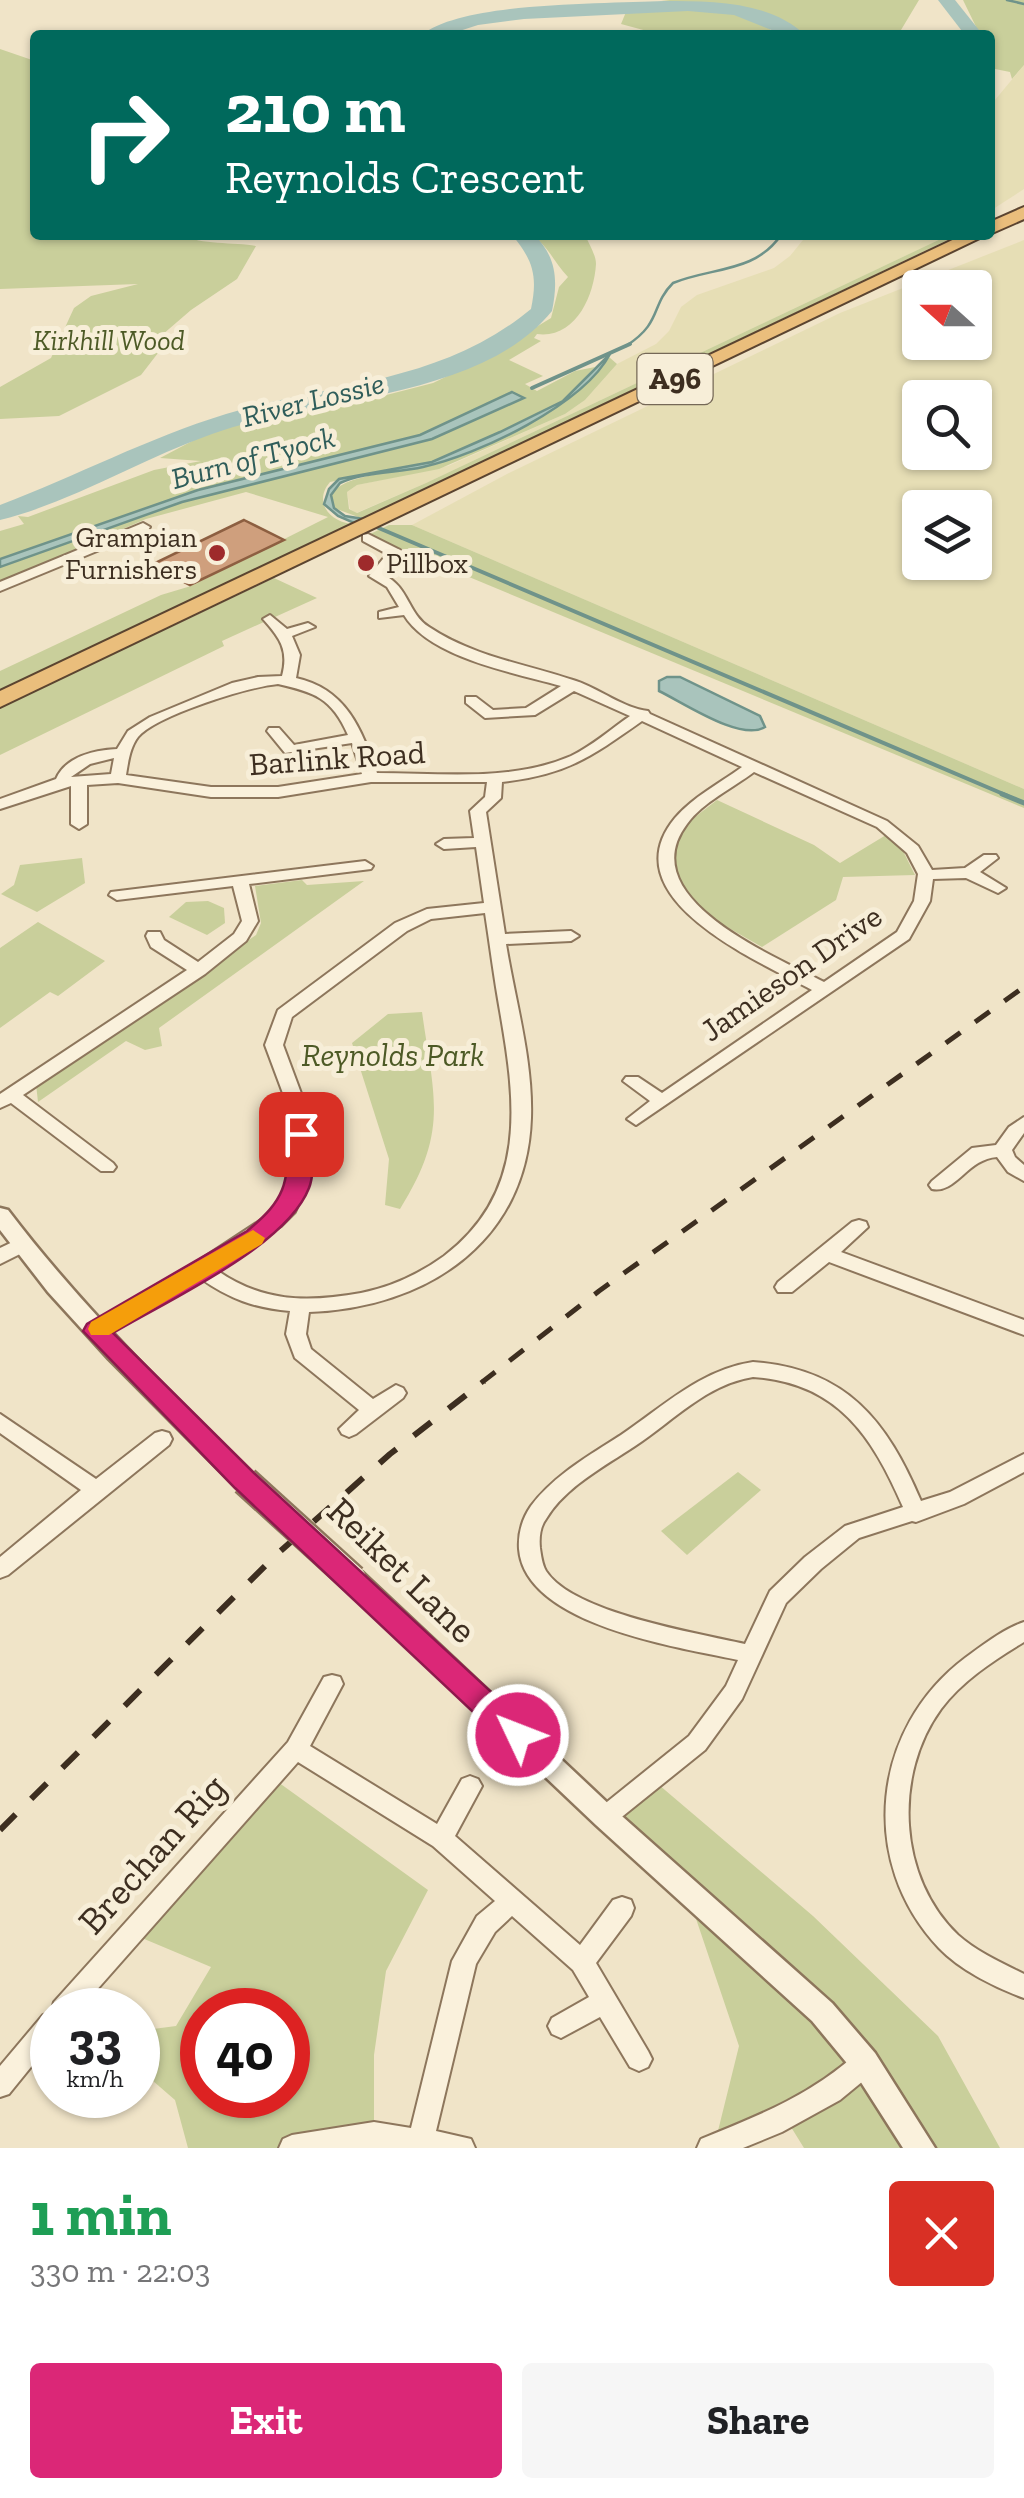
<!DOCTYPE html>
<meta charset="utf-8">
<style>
:root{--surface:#fff;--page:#f6f6f6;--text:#202124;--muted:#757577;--accent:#db2777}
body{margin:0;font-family:"Zilla Slab",serif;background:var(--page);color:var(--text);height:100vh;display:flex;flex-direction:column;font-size:38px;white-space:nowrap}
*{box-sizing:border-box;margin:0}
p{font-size:32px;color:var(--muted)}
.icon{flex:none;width:55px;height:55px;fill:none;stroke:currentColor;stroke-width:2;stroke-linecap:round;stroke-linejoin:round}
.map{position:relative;height:2148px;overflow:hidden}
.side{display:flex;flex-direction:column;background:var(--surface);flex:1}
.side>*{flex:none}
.top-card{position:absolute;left:30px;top:30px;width:965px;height:210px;border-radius:10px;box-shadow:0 2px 8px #0004;background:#00695c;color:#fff;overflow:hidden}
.needle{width:65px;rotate:291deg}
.fabs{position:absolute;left:902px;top:270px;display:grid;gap:20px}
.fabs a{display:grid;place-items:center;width:90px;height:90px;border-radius:10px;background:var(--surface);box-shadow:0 2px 8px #0004;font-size:50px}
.speed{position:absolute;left:30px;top:1988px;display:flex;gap:20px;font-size:50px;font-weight:700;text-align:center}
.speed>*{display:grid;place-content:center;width:130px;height:130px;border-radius:50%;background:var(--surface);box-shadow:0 2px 8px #0004;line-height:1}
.speed small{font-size:25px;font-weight:400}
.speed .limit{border:15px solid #d22;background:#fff;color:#111}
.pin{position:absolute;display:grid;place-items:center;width:85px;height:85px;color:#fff;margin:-42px;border-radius:20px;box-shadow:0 5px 15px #0006}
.me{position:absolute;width:110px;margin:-55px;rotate:313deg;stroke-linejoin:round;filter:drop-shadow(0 0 8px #0008)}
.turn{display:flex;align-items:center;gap:35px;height:210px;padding:0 30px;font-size:45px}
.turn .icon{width:130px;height:130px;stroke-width:2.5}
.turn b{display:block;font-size:70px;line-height:85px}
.round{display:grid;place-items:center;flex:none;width:105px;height:105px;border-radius:10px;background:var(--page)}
.head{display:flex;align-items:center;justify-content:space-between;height:170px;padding:0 30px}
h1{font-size:60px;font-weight:800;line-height:75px;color:#1e9e55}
.action{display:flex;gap:20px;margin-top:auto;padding:20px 30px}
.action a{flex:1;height:115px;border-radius:10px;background:var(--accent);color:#fff;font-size:40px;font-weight:800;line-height:115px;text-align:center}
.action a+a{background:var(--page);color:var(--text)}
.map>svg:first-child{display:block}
.farmland{fill:#e6deb5;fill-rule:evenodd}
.green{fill:#c9cf9b;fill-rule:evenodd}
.water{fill:#a9c4bc;stroke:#6f938a;stroke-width:2.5}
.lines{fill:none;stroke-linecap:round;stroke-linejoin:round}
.stream-far2{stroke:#6f938a;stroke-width:2.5}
.stream-far1{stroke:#6f938a;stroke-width:4}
.stream{stroke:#6f938a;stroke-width:5}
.river{fill:#a9c4bc;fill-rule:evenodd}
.building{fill:#cf9f7d;stroke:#8d5f41;stroke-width:2.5}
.minor-casing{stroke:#8d765c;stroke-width:4}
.tertiary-casing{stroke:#8d765c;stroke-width:5}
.trunk-casing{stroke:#5b4430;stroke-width:4}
.minor{fill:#faf1dc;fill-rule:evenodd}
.tertiary{fill:#faf1dc;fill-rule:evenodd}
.trunk{fill:#eabe7c;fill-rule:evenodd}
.rail-far1{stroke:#3d2e20;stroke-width:5;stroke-dasharray:18 18;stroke-linecap:butt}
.rail{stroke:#3d2e20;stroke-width:6;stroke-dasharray:22 22;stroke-linecap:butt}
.tertiary-bridge-casing{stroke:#8d765c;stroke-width:31;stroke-linecap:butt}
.tertiary-bridge{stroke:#faf1dc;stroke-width:26}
.route{fill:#db2777;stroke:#8e194d;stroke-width:2.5}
.slow{fill:#f59e0b}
.poi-dot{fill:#9e2a2b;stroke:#f7eed8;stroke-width:4}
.labels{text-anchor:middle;stroke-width:10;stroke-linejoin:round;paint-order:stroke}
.far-park-label{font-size:28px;font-style:italic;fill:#4d5a26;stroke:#f7eed8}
.far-poi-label{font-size:28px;fill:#3d2e20;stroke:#f7eed8;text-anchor:end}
.shield{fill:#f7eed8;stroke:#756857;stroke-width:2.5}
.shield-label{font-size:30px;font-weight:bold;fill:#3d2e20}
.far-water-label{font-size:30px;font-style:italic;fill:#2f5d5a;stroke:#f7eed8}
.street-label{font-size:32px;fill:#3d2e20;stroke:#f7eed8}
.park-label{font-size:32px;font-style:italic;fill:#4d5a26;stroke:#f7eed8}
.near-street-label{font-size:38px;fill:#3d2e20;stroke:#f7eed8}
</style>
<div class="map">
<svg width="1024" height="2148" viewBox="0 0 1024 2148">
<rect width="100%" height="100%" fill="#f0e4c8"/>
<g class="farmland">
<polygon points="1024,65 1024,189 990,211 990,106"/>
<polygon points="807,235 949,235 426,483 356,513 350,509 347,492 357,485 448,466 565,414 585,400 617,364 656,344 669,331 681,307 697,295 774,268 790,256"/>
<path d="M1024 240V789L412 525 507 474 840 313ZM920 288H975V342H920ZM920 398H975V452H920ZM920 508H975V562H920Z"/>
</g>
<g class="green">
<polygon points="661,0 919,0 898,35 801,35 757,11"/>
<polygon points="963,0 1024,0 1024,65 1012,79 1010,72 990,68 990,35 980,35"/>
<path d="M669 6C703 8 751 10 777 35H662L621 24 626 12Z"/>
<path d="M0 49 35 61V235H185C198 245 235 242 256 246L237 279 191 310 162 335 158 353 141 375 59 416 0 419V387L51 358 74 308 91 296 138 284 0 289Z"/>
<path d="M532 235H585C589 244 596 255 596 264 594 297 575 339 537 334L534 338 541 341 509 360 543 376 525 384 537 391 575 371 595 367 563 401 474 445 432 462 330 482C312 503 332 524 355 524L0 693V671L161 595 191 586 328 517 246 492 146 519 0 582V531L24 524 18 516 28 517 154 470 201 461 160 458 215 429 274 412 363 401 433 383 487 357 551 318 559 287 568 277C554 262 548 246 532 235Z"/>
<path d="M949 235H958L384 509 369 521 334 508 331 495C345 471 412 473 440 463 501 441 570 411 609 357L617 364 585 400 565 414 439 469 357 485 347 492 349 509 357 513 426 483Z"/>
<polygon points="389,525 412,525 1024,789 1024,808 368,535"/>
<polygon points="274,578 317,598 222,641 224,646 0,755 0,708"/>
<polygon points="717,800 814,845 840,863 886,835 900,845 915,875 843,877 836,900 762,947 706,915 679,887 671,853 686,824"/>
<polygon points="82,858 85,883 37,912 1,894 14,885 20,865"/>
<polygon points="302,880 307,885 364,881 159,1028 162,1046 145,1050 126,1041 38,1102 36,1084 256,935 261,923 255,886"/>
<polygon points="208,901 224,908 225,923 207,935 169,917 186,902"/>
<polygon points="38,922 105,961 58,996 50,992 0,1028 0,948"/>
<path d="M422 1012C434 1098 449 1131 400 1209L385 1205 389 1159 352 1043 388 1014Z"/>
<polygon points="738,1472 761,1490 687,1555 661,1531"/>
<path d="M271 1777 428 1890 386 1971 374 2055V2135L292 2148H188L175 2100 138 2068V2031L176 2026 211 1967 130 1933ZM202 2010H288V2095H202Z"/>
<polygon points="652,1779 813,1916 938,2036 1000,2148 804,2148 786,2119 714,2147 739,2046 689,1898 605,1817"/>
</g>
<g class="water">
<path d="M610 354C583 405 478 455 423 467 397 473 363 472 340 483L331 495 334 508 345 516 364 519 354 523 338 516 324 504 329 489 339 479 432 462 500 432 563 401Z"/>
<polygon points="512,392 524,398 432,439 182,502 0,567 0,559 198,490 420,435"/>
<path d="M667 677H680L760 716 765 727C741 742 684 703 659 691V681Z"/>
</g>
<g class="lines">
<g class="stream-far2">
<polyline points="1007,0 1024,4"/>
<path d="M626 346C663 322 650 306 673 283 712 267 755 273 781 235"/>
</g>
<g class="stream-far1">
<polyline points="532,388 630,344"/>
<polyline points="374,526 1008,796"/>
</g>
<polyline class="stream" points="1002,794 1024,803"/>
<g class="river">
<polygon points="938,0 955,0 983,35 965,35"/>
<path d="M664 1C710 1 770 1 805 35H784L734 15 688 11 524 19 478 25 447 35H422C463 1 609 4 664 1Z"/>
<path d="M512 235H534C557 257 558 281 552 311 480 400 314 397 212 434 141 459 73 502 0 520V505C76 476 148 438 226 414 334 382 440 384 531 309 538 276 533 260 512 235Z"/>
</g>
</g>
<polygon class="building" points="244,520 284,540 190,585 151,565"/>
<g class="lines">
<g class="minor-casing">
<g id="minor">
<polygon points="143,523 150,527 148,530 0,591 0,582"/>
<path d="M368 534 400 550 402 553 384 575C409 587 408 614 429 627 474 657 526 664 576 681 600 689 623 708 648 711L650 714 887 821 918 846 932 870 965 868 984 855H996L998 858 980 872 1006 888 998 893 966 878 933 879 930 901 909 939 636 1125 627 1119 650 1101 623 1081 626 1077H638L662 1093 812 990C758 961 609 898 675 818 693 797 720 783 742 767L642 721C591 757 566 775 502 782L501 798 486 812 505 934 571 931 579 936 571 941 506 944C515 1000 533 1060 531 1118 527 1243 425 1308 309 1312L306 1334 311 1349 373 1399 396 1385 403 1388 406 1393 403 1398 356 1434 349 1437 342 1434 339 1429 359 1410 295 1358 286 1334 290 1311C255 1308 229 1299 200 1278L103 1336H89L86 1331 89 1326 194 1264 267 1216 280 1204 290 1183 292 1134 284 1096 265 1045 278 1010 395 923 427 909 484 903 476 847 444 849 436 844 444 839 474 838 470 811 485 797 487 782H371L278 797H211L118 783 87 785V824L79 829 71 824V786L0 809V799L56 779C65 757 94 750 117 749L128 731 150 717 232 683 258 677 282 676C289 650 280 638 263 619L270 615 287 629 308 623 315 627 292 636 300 655 296 678C346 689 361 728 377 773 441 773 511 782 571 756 592 746 611 729 630 716L574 691 535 715 485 718 466 703V697H476L493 710 526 708 561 686C515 673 430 658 404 615L379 618V612L399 607 387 587 369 576 387 554 363 541V535ZM278 684C314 692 332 698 348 735L294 745 279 728H269L267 731 285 753 352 743 362 774 278 787H211L126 775C128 763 130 747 138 737 157 715 248 687 278 684ZM114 758 111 774 71 777 90 764ZM754 772 877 827 907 853 918 874 914 901 897 932 824 982C774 956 631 898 687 824 703 802 733 788 754 772ZM485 913C490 945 494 978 500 1011 516 1103 528 1192 444 1256 419 1274 391 1287 361 1293 306 1303 261 1302 215 1269L281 1226 295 1212 308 1183 310 1134 302 1096 283 1045 292 1017 407 931 431 919Z"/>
<polygon points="365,861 373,866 371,869 249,884 258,921 246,941 205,974 23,1095 113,1163 116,1167 113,1171 101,1171 11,1103 0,1108 0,1094 187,970 151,947 146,936 148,932 160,932 164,940 198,962 234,934 242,921 233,886 117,900 109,895 111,892"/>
<path d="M1024 1117V1133L1012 1150 1015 1157 1024 1165V1181L1008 1172 997 1157C967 1159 956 1194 932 1189L929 1185 932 1181 972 1148 996 1145 1009 1127Z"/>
<polygon points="859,1220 866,1222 868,1227 841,1252 1024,1320 1024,1335 829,1262 792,1292 778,1292 775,1287 778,1282 852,1222"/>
<polygon points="21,1238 28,1240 30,1245 28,1250 0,1264 0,1248"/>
<path d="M753 1362C847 1369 887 1421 921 1501L950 1492 1024 1454V1472L964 1504 916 1522 912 1521 859 1538 821 1569 786 1603 742 1699 705 1750 613 1824 605 1827 597 1824 593 1817 597 1810 689 1736 726 1686 738 1660C678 1647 525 1625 519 1549 518 1534 522 1519 531 1506 554 1475 590 1455 621 1435 664 1406 700 1370 753 1362ZM753 1377C838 1383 872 1436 903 1507L845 1526 805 1557 770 1591 745 1644C697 1633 573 1613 546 1571 542 1564 541 1555 540 1548 539 1538 540 1527 546 1519 565 1487 605 1466 635 1446 673 1421 707 1384 753 1377Z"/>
<polygon points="0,1414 96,1479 155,1433 162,1431 169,1433 172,1439 169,1445 8,1575 0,1578 0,1557 81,1490 0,1433"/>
<path d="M1024 1622V1642C994 1660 962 1681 941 1709 893 1775 898 1878 958 1935 977 1952 1002 1963 1024 1974V1998C996 1988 960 1970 939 1948 857 1861 872 1728 965 1658 983 1645 1003 1629 1024 1622Z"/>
<polygon points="332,1675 340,1677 343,1684 310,1746 437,1824 462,1779 470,1776 478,1779 482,1786 455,1836 580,1945 613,1900 622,1897 631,1900 634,1908 631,1916 596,1963 648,2051 652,2059 648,2067 639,2071 630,2067 600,2017 561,2038 552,2034 548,2026 552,2018 589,1997 573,1970 512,1916 495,1932 476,1964 436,2131 471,2139 475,2148 279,2148 283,2139 292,2135 374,2122 411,2128 452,1961 477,1916 495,1901 433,1846 298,1762 79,2010 52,2010 52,2041 9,2094 0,2097 0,2066 43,2015 51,2012 54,2002 288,1742 324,1677"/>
<path d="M865 2051 874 2054 878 2063 874 2072 840 2100 782 2132 743 2148H697L701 2139C757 2116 810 2096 856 2054Z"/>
</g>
</g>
<g class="tertiary-casing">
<g id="tertiary">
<path d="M0 1208 8 1210C81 1306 167 1390 253 1474L257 1481 253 1488 245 1490 237 1488 109 1359 48 1292 0 1230Z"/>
<polygon points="353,1569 362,1572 614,1809 832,2003 875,2053 935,2148 903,2148 855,2073 812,2021 596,1825 344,1586 341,1579 344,1572"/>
</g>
</g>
<g class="trunk-casing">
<g id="trunk">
<polygon points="1024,207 1024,219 990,234 990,222"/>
<polygon points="963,235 986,235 0,707 0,691"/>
</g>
</g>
<use href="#minor" class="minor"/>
<use href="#tertiary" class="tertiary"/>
<use href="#trunk" class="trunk"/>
<polyline class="rail-far1" points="481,1383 599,1291 1024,987"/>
<polyline class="rail" points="0,1830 276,1555 390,1454 484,1381"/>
<g class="tertiary-bridge-casing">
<polyline id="tertiary-bridge" points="245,1481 353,1579"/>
</g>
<use href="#tertiary-bridge" class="tertiary-bridge"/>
</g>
<path class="route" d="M301 1127 313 1134C312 1151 315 1173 309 1188 286 1247 168 1300 113 1333L254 1473 528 1726 532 1735 528 1744 518 1747 507 1744 235 1488 83 1331 87 1324 247 1231C287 1198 287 1185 289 1134Z"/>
<polygon class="slow" points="253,1230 265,1238 262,1244 109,1335 91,1335 88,1329 91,1322"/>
<g class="poi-dot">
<circle cx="217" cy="553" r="10"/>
<circle cx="366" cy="563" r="10"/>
</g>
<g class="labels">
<g class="far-park-label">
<text x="109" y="350">Kirkhill Wood</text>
</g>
<g class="far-poi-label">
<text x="197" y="547">Grampian<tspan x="197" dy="32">Furnishers</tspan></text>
<text x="386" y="573" text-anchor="start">Pillbox</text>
</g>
<rect class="shield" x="637.5" y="354" width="75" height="50" rx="8"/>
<g class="shield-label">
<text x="675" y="389">A96</text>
</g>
<g class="far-water-label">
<text transform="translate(313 400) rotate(-14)" y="10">River Lossie</text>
<text transform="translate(253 458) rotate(-15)" y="10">Burn of Tyock</text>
</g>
<g class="street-label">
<text transform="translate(337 758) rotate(-4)" y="11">Barlink Road</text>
<text transform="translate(791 973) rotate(-35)" y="11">Jamieson Drive</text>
</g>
<g class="park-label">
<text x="393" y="1066">Reynolds Park</text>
</g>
<g class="near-street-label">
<text transform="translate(402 1570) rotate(44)" y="13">Reiket Lane</text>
<text transform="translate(152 1854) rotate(-48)" y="13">Brechan Rig</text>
</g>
</g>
</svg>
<div class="fabs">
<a><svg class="needle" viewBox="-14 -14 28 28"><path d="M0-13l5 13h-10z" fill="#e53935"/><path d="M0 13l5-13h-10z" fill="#757577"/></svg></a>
<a><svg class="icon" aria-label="search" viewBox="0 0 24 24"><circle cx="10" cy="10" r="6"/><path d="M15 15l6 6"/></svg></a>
<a><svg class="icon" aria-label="layers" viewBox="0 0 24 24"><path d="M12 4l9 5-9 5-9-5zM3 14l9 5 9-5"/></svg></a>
</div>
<div class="speed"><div>33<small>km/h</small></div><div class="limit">40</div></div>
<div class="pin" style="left:301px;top:1134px;background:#d93025"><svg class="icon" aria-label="arrive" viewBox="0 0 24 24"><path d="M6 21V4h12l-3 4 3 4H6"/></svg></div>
<svg class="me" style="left:518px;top:1735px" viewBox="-20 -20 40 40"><circle r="17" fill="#db2777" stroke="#fff" stroke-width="3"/><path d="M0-11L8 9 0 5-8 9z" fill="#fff"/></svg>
<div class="top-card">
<div class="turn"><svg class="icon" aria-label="right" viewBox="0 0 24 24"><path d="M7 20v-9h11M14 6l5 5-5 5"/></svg><div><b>210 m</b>Reynolds Crescent</div></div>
</div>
</div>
<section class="side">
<div class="head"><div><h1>1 min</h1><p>330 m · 22:03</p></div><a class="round" style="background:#d93025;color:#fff"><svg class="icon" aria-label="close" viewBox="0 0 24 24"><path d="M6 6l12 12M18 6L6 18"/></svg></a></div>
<div class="action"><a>Exit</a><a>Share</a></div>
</section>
